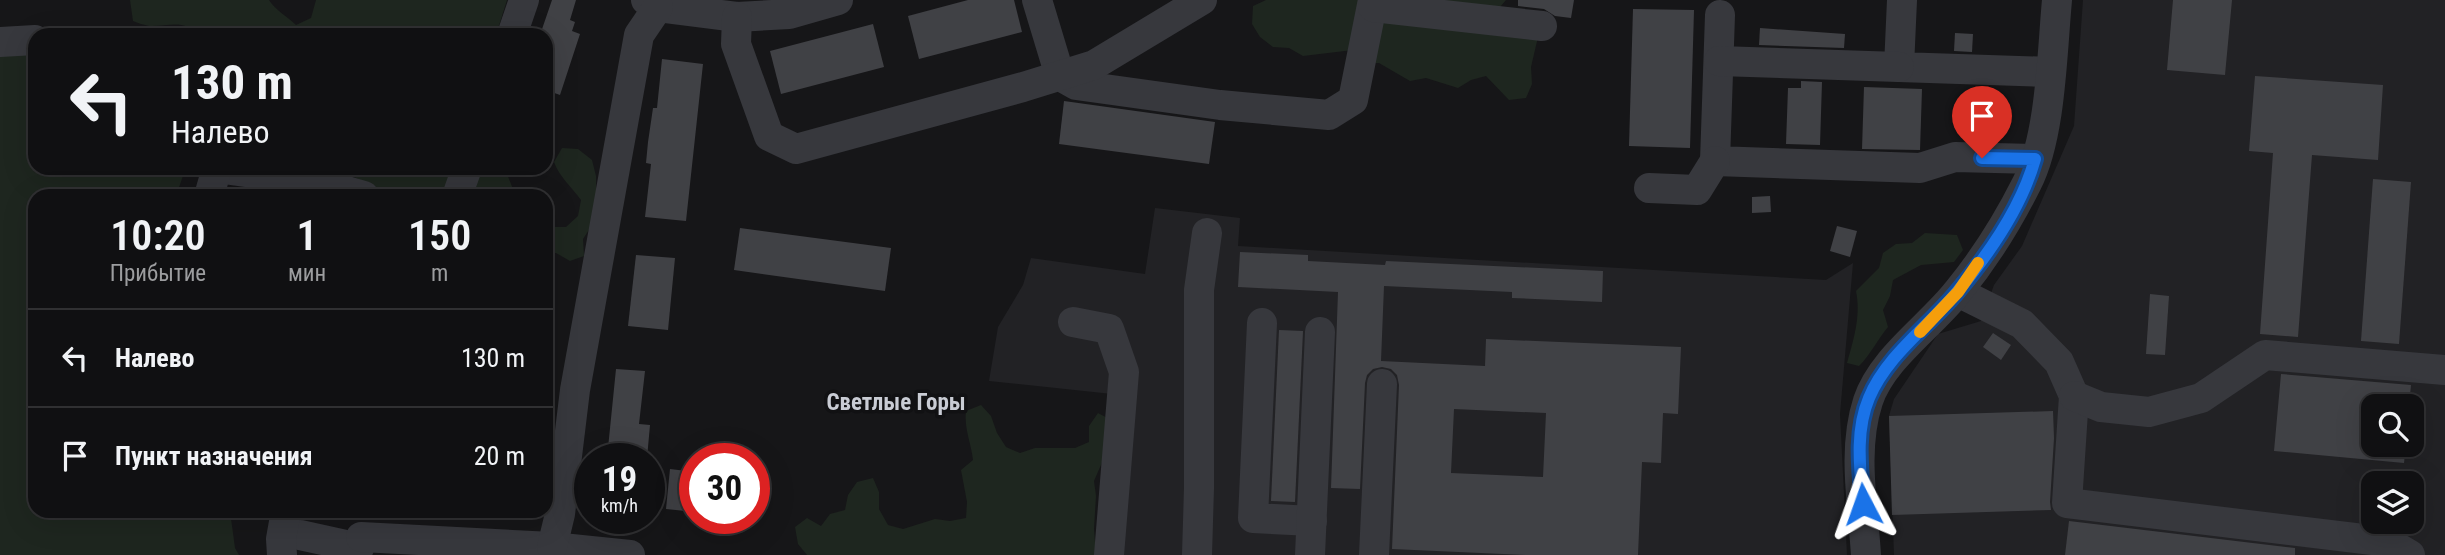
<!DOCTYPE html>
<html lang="ru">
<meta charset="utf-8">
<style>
:root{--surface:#101012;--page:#19191b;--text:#f1f3f6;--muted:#9c9d9f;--line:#303032}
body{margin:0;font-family:"Roboto Condensed",sans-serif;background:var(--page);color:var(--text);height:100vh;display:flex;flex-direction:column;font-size:26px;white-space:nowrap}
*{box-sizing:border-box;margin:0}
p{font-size:23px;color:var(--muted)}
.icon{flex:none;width:38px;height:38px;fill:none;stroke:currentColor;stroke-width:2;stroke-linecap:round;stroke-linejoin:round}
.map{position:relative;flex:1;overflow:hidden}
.details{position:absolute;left:28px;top:189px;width:525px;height:329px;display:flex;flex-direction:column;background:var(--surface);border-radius:21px;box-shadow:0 7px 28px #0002,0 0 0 2px var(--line)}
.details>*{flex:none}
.top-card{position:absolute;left:28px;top:28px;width:525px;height:147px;border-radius:21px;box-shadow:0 7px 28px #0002,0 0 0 2px var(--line);background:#101012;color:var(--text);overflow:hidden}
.buttons{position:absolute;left:2361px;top:394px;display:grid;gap:14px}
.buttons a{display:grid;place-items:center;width:63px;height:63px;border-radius:14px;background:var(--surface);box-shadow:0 7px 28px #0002,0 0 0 2px var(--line);font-size:35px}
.speed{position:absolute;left:574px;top:443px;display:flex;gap:14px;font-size:35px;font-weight:700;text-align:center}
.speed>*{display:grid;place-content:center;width:91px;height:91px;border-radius:50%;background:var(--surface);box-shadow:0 7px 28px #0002,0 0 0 2px var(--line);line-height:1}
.speed small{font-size:18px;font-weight:400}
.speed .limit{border:10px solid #d22;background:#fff;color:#111}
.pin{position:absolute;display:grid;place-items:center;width:60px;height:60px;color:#fff;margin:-72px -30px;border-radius:50% 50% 50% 0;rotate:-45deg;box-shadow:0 0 7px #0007}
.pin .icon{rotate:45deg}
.me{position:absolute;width:77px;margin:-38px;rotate:356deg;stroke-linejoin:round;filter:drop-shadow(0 0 5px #0008)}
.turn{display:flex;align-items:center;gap:24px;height:147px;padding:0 28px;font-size:32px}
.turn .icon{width:91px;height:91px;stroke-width:2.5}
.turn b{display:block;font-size:49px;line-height:60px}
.eta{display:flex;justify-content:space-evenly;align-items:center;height:119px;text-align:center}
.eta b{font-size:42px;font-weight:600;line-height:49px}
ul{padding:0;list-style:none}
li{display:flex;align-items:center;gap:21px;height:98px;padding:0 28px;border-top:2px solid var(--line)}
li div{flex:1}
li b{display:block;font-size:26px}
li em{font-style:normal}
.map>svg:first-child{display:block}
.built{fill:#222225;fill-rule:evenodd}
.green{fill:#1e261f}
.building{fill:#404145;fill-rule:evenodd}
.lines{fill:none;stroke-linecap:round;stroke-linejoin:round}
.minor{stroke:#37383d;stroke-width:30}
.route-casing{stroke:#114b97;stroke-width:18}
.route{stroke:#1a73e8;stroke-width:12}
.slow{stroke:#f59e0b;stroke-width:12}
.labels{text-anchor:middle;stroke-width:7;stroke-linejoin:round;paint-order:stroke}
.quarter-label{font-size:23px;font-weight:bold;fill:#c9ccd4;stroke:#111113}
</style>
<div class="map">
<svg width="2445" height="555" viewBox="0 0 2445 555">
<rect width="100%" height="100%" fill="#161618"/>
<g class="built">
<path d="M2083 0H2445V555H1894L1889 416 1894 399 1938 334 1981 321 1994 285 2022 246 2074 126ZM2373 406H2412V444H2373ZM2373 483H2412V522H2373Z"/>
<polygon points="1155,208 1240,218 1238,246 1826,280 1853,263 1840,414 1847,555 1122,555 1131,396 989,381 998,327 1023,285 1031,258 1145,274"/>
</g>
<g class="green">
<path d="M130 0H269C274 9 288 17 296 25L311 18 316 0H507L496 35H196C185 18 167 27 149 26 144 25 138 23 133 21Z"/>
<polygon points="1266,0 1506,0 1500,7 1538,37 1531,67 1532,84 1526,98 1509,100 1486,76 1471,80 1458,88 1426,78 1410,81 1379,63 1364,63 1353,50 1303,56 1289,48 1273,47 1260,37 1252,24 1253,6"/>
<polygon points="35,51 35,168 181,168 185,170 176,196 35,196 35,511 230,511 235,548 239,555 0,555 0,52"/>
<path d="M562 148 578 149 592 160 596 176V210L592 225 583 239 584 256 570 261 556 253 546 254V227H566L578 216 581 200C571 186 560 178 554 162Z"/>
<polygon points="334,168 452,168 443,196 396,196"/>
<polygon points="481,168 511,168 507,174 513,189 512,196 469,196"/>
<path d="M1925 233 1957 235 1963 250 1954 262 1921 265 1893 280 1890 296 1883 310 1888 327C1877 340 1871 354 1859 366L1847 363C1854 338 1861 316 1856 291L1879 268 1883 253 1896 244 1912 243Z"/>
<path d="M981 405 991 416 997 433 1006 447 1020 453 1035 448H1075L1089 442V426L1098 413 1111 420 1107 451 1094 481 1096 496 1094 529 1096 555H807L798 544 795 527 807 518 821 526 830 514 845 510 848 495 857 482 873 478 879 492V509L888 525 903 529 935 519 950 521 966 518 967 502 961 470 973 460C971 442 964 429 966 411Z"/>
</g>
<g class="building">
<polygon points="552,0 576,0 570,20 575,22 572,31 580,34 560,95 546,90 546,35 540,35"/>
<polygon points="968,0 1014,0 1022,32 919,59 908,16"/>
<polygon points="1518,0 1574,0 1571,18 1555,16 1544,9 1518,6"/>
<polygon points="2173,0 2232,0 2225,75 2167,70"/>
<polygon points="1633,9 1694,10 1690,148 1629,146"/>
<polygon points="873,24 884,67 781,94 770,51"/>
<polygon points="1760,28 1845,34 1844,48 1759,45"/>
<polygon points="1955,33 1973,34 1972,52 1954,51"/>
<polygon points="662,59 703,64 686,221 645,217 651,164 646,163 648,142 653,108 657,108"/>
<polygon points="2255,76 2383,85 2378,160 2312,155 2298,337 2260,334 2273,153 2249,151"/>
<polygon points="1801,81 1822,82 1820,145 1786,144 1788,88 1801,88"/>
<polygon points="1864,87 1922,89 1920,150 1862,149"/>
<polygon points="1064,101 1215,122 1209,164 1059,144"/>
<polygon points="2373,179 2411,182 2399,344 2361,341"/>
<polygon points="1770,196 1771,212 1752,213 1752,197"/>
<polygon points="1837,226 1857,231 1850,257 1830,251"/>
<polygon points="740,228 891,248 885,291 734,270"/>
<path d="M1240 252 1308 255V261L1385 265 1386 261 1603 271 1602 302 1512 298V292L1384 286 1381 361 1485 366 1486 339 1681 347 1678 414 1663 413 1661 463 1642 462 1638 555H1525L1392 549 1399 385 1397 375 1391 369 1382 367 1373 369 1367 375 1365 383 1360 489 1331 488 1338 292 1238 287ZM1454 409 1546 413 1543 477 1451 473Z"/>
<polygon points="636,255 675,258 668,330 628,326"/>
<polygon points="2150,294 2169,296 2165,355 2146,354"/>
<polygon points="1279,330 1303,331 1295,502 1271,501"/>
<polygon points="1993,333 2011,345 2001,360 1983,347"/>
<polygon points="616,369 645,371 639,424 650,425 647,458 607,458"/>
<polygon points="2281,374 2411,385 2409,406 2373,406 2373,444 2406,444 2404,463 2274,451"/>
<polygon points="2053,411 2054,438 2050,502 2051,510 1892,515 1889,416"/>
<polygon points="670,469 695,472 695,512 666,509"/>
<polygon points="2069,521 2295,548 2295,555 2065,555"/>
</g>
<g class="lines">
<g class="minor">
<polyline points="646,0 658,7 737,17 789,14 838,0"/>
<polyline points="1037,0 1060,76 1076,85 1220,105 1329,115 1353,100 1373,0"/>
<polyline points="1902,0 1899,67 2051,72"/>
<polyline points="1373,7 1542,26"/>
<polyline points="1720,15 1715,161 1920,168 1955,157 2035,159"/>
<polyline points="737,17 736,44 769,136 796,149 1023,87 1094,65 1202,0"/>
<polyline points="512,35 524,0"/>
<polyline points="0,42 35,40"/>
<polyline points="1719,61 1899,67"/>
<path d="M218 168C268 175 316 181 364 196"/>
<polyline points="1649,188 1697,190 1715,161"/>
<polyline points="209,196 217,168"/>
<polyline points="457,196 467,168"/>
<polyline points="1958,292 2022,324 2059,362 2074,396 2067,503 2388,542 2410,555"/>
<polyline points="1073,322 1109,329 1124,372 1109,555"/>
<polyline points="1262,323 1253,518 1312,521"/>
<polyline points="2074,396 2101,407 2149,412 2201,398 2265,355 2445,370"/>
<polyline points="300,535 359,548"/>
<polyline points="361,537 552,547 630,555"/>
<polyline points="552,547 560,514 575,390 639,35 658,7"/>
<polyline points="282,555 281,539 286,511"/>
<polyline points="1197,555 1199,488 1199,290 1207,233"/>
<polyline points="1310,555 1320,332"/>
<polyline points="1374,555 1382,384"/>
<path d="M1866 555C1863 505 1852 450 1868 401 1882 358 1931 326 1958 291 1985 258 2008 221 2027 183 2051 136 2052 53 2057 0"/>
</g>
</g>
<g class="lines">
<g class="route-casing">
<path id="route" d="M1863 504C1860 469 1855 431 1869 398 1887 355 1928 327 1957 292 1988 255 2022 206 2035 159L1982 158"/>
</g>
<use href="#route" class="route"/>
<polyline class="slow" points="1920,332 1958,292 1978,263"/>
</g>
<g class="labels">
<g class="quarter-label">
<text x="896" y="410">Светлые Горы</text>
</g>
</g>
</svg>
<div class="buttons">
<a><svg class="icon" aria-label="search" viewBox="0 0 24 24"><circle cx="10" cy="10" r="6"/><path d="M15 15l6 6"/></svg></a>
<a><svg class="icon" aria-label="layers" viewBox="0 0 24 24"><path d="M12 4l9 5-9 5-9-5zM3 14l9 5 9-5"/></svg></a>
</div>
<div class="speed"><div>19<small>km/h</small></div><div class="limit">30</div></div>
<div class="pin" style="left:1982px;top:158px;background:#d93025"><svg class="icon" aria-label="arrive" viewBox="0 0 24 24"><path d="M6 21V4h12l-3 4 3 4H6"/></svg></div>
<svg class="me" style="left:1863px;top:504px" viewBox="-20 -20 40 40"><path d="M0-17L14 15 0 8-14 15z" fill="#1a73e8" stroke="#fff" stroke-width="4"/></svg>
<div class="top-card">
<div class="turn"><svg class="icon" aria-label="left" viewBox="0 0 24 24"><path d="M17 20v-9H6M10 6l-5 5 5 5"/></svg><div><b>130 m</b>Налево</div></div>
</div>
<section class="details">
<div class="eta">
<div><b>10:20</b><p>Прибытие</p></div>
<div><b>1</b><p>мин</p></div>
<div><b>150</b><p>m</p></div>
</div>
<ul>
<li><svg class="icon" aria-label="left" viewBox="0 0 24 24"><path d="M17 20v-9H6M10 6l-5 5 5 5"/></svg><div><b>Налево</b></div><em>130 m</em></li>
<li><svg class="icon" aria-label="arrive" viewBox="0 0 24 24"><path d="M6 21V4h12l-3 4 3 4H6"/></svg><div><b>Пункт назначения</b></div><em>20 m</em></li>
</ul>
</section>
</div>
